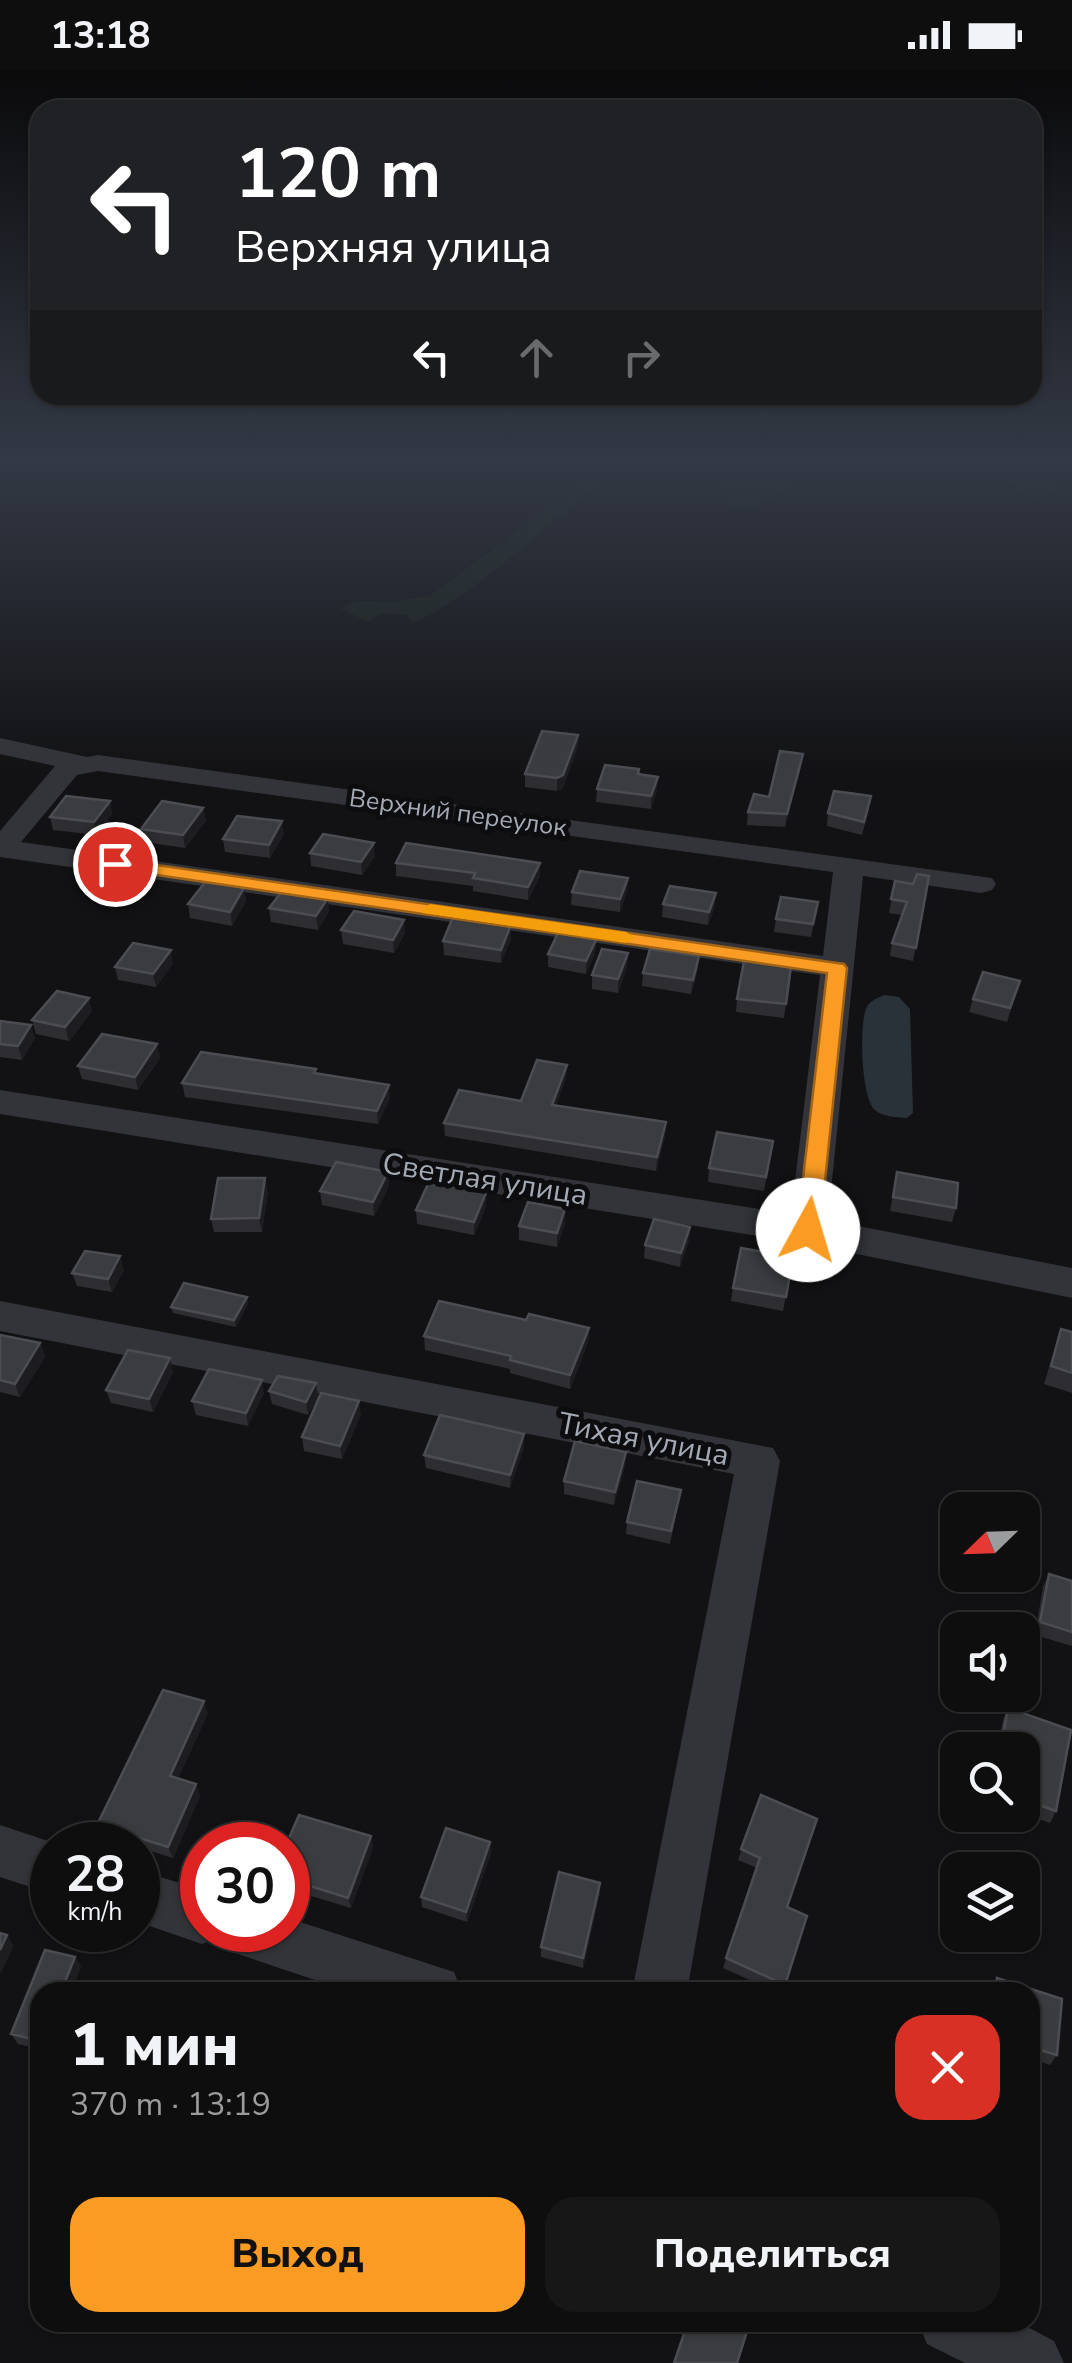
<!DOCTYPE html>
<html lang="ru">
<meta charset="utf-8">
<style>
:root{--surface:#0e0e0f;--page:#171718;--text:#f1f3f6;--muted:#9b9c9e;--line:#2e2e2f;--accent:#fa9c24}
body{margin:0;font-family:"Nunito Sans",sans-serif;background:var(--page);color:var(--text);height:100vh;display:flex;flex-direction:column;font-size:38px;white-space:nowrap}
*{box-sizing:border-box;margin:0}
p{font-size:32px;color:var(--muted)}
.icon{flex:none;width:55px;height:55px;fill:none;stroke:currentColor;stroke-width:2;stroke-linecap:round;stroke-linejoin:round}
.map{position:relative;flex:1;overflow:hidden}
.sheet{position:absolute;left:30px;top:1912px;width:1010px;height:350px;display:flex;flex-direction:column;background:var(--surface);border-radius:30px;box-shadow:0 2px 8px #0004,0 0 0 2px var(--line)}
.sheet>*{flex:none}
.hud{position:absolute;left:30px;top:30px;width:1012px;height:305px;border-radius:30px;box-shadow:0 2px 8px #0004,0 0 0 2px var(--line);background:#202124;color:#fff;overflow:hidden}
.needle{width:65px;rotate:247deg}
.buttons{position:absolute;left:940px;top:1422px;display:grid;gap:20px}
.buttons a{display:grid;place-items:center;width:100px;height:100px;border-radius:20px;background:var(--surface);box-shadow:0 2px 8px #0004,0 0 0 2px var(--line);font-size:50px}
.speed{position:absolute;left:30px;top:1752px;display:flex;gap:20px;font-size:50px;font-weight:700;text-align:center}
.speed>*{display:grid;place-content:center;width:130px;height:130px;border-radius:50%;background:var(--surface);box-shadow:0 2px 8px #0004,0 0 0 2px var(--line);line-height:1}
.speed small{font-size:25px;font-weight:400}
.speed .limit{border:15px solid #d22;background:#fff;color:#111}
.pin{position:absolute;display:grid;place-items:center;width:85px;height:85px;color:#fff;margin:-42px;border:5px solid #fff;border-radius:50%;box-shadow:0 2px 10px #0007}
.me{position:absolute;width:110px;margin:-55px;rotate:6deg;stroke-linejoin:round;filter:drop-shadow(0 0 8px #0008)}
.turn{display:flex;align-items:center;gap:35px;height:210px;padding:0 40px;font-size:45px}
.turn .icon{width:130px;height:130px;stroke-width:2.5}
.turn b{display:block;font-size:70px;line-height:85px}
.lanes{display:flex;align-items:center;height:95px;padding:0 40px;background:#0003;justify-content:center;gap:50px;direction:ltr}
.lanes .off{opacity:.35}
.round{display:grid;place-items:center;flex:none;width:105px;height:105px;border-radius:30px;background:var(--page)}
.summary{display:flex;align-items:center;justify-content:space-between;height:170px;padding:0 40px}
h1{font-size:60px;font-weight:800;line-height:75px}
.cta{display:flex;gap:20px;margin-top:auto;padding:20px 40px}
.cta a{flex:1;height:115px;border-radius:30px;background:var(--accent);color:#111;font-size:40px;font-weight:800;line-height:115px;text-align:center}
.cta a+a{background:var(--page);color:var(--text)}
.status{display:flex;justify-content:space-between;align-items:center;height:70px;padding:0 50px;background:var(--surface);direction:ltr}
.status svg{height:28px;fill:currentColor}
.map>svg:first-child{display:block}
.green{fill:#181f18}
.water{fill:#283238}
.lines{fill:none;stroke-linecap:round;stroke-linejoin:round}
.minor{fill:#333439;fill-rule:evenodd}
.wall{fill:#2e2e32}
.shaded-wall{fill:#1d1d20}
.building{fill:#3a3c40;stroke:#4b4d52;stroke-width:2.5}
.route{fill:#fa9c24;stroke:#a26517;stroke-width:2.5}
.slow{fill:#f59e0b}
.labels{text-anchor:middle;stroke-width:10;stroke-linejoin:round;paint-order:stroke}
.far-street-label{font-size:25px;fill:#a3aab5;stroke:#0d0d0f}
.street-label{font-size:30px;fill:#a3aab5;stroke:#0d0d0f}
</style>
<div class="status"><b>13:18</b><svg viewBox="0 0 49 12"><path d="M0 12V9h3v3zM5 12V6h3v6zM10 12V3h3v9zM15 12V0h3v12zM26 1h20v11H26zM47 4h2v5h-2z"/></svg></div>
<div class="map">
<svg width="1072" height="2293" viewBox="0 0 1072 2293">
<rect width="100%" height="100%" fill="#121214"/>
<g class="green">
<path d="M532 385H814L812 400C782 420 764 444 727 435L714 405C685 396 653 387 623 398 601 407 580 429 562 444 514 484 469 527 413 553L406 545 382 543 367 552 340 538 357 531 395 532 431 525 574 419 579 403Z"/>
<polygon points="843,385 1039,385 1040,393 1070,404 1037,433 1008,412 928,402"/>
</g>
<path class="water" d="M884 925 899 927 910 939 913 1043 907 1048C897 1047 884 1047 876 1041 861 1031 859 956 866 939 869 931 876 929 884 925Z"/>
<g class="lines">
<g class="minor">
<path d="M0 668 87 687 98 685 992 808 996 814 992 820 981 823 863 806 828 1150 1072 1198V1228L808 1174 0 1044V1020L791 1144 820 905 0 787V761L55 696 0 684ZM98 701 833 802 823 886 21 772 77 705Z"/>
<polygon points="0,1231 773,1378 780,1391 687,1922 632,1922 734,1404 0,1261"/>
<polygon points="0,1755 60,1775 52,1775 52,1824 0,1807"/>
<polygon points="138,1800 202,1820 202,1860 288,1860 288,1848 454,1902 462,1922 351,1922 223,1879 218,1867 202,1874 138,1852"/>
<polygon points="918,2252 1018,2252 1054,2271 1064,2293 965,2293 927,2274"/>
</g>
</g>
<g class="wall">
<polygon points="578,665 577,678 563,718 557,721 525,717 525,704"/>
<polygon points="803,684 801,697 785,757 747,755 748,742 769,727"/>
<polygon points="639,699 639,704 657,720 651,739 596,732 597,719"/>
<polygon points="110,731 112,744 97,765 53,760 50,747"/>
<polygon points="203,738 206,751 185,778 143,772 141,759"/>
<polygon points="869,739 862,765 827,756 828,743"/>
<polygon points="284,764 270,788 225,782 223,769"/>
<polygon points="310,783 375,786 362,805 311,796"/>
<polygon points="396,793 540,793 540,806 528,830 473,821 473,816 396,806"/>
<polygon points="929,806 913,891 890,886 892,873 902,845 889,843 895,811 913,814"/>
<polygon points="144,807 145,814 131,830 110,826 108,819"/>
<polygon points="628,808 627,821 620,842 571,835 572,822"/>
<polygon points="244,818 246,831 232,856 190,848 188,834"/>
<polygon points="818,832 811,867 774,862 776,849"/>
<polygon points="663,834 715,836 708,855 662,847"/>
<polygon points="269,838 329,841 318,860 271,852"/>
<polygon points="511,855 511,869 501,893 444,885 443,871"/>
<polygon points="341,860 405,863 394,883 343,874"/>
<polygon points="596,870 595,884 586,904 548,897 548,884"/>
<polygon points="628,883 627,897 618,923 592,919 592,905"/>
<polygon points="173,893 156,917 118,910 115,897"/>
<polygon points="791,896 784,948 736,942 737,929"/>
<polygon points="698,899 691,924 642,916 643,903"/>
<polygon points="1020,911 1007,952 969,942 973,929"/>
<polygon points="92,941 69,971 36,964 32,950"/>
<polygon points="0,951 35,968 22,990 0,987"/>
<polygon points="160,988 138,1020 82,1009 78,996"/>
<polygon points="567,995 566,1008 556,1035 666,1052 665,1066 656,1101 445,1066 444,1053 521,1031"/>
<polygon points="316,1003 390,1028 378,1054 185,1027 182,1013"/>
<polygon points="773,1071 764,1121 708,1112 709,1098"/>
<polygon points="388,1102 389,1116 374,1146 322,1135 320,1121"/>
<polygon points="897,1102 956,1138 952,1152 890,1141"/>
<polygon points="268,1122 262,1162 214,1162 211,1149"/>
<polygon points="486,1137 474,1165 417,1154 416,1140"/>
<polygon points="565,1153 557,1177 519,1170 519,1156"/>
<polygon points="690,1157 689,1170 680,1197 644,1188 645,1175"/>
<polygon points="793,1187 783,1241 731,1231 733,1218"/>
<polygon points="124,1200 112,1222 77,1216 72,1203"/>
<polygon points="247,1227 248,1234 236,1257 173,1243 171,1237"/>
<polygon points="526,1250 589,1258 588,1272 570,1319 510,1303 510,1299 425,1280 424,1266"/>
<polygon points="1061,1259 1072,1262 1072,1323 1044,1314"/>
<polygon points="0,1265 40,1273 45,1287 20,1327 0,1322"/>
<polygon points="173,1302 153,1342 111,1333 106,1320"/>
<polygon points="316,1313 318,1327 308,1345 272,1334 269,1321"/>
<polygon points="264,1323 248,1356 196,1345 192,1331"/>
<polygon points="361,1344 342,1389 304,1381 302,1367"/>
<polygon points="524,1377 510,1418 426,1398 424,1385"/>
<polygon points="626,1382 625,1395 614,1435 564,1424 564,1411"/>
<polygon points="681,1420 670,1474 626,1464 627,1452"/>
<polygon points="1049,1504 1072,1511 1072,1576 1035,1565 1043,1517"/>
<polygon points="1008,1638 1056,1741 1050,1753 1022,1743 1022,1680 997,1680 1003,1650"/>
<polygon points="208,1643 178,1708 196,1714 200,1726 173,1788 138,1777 138,1775 131,1775 103,1766 97,1755"/>
<polygon points="761,1725 788,1837 807,1846 782,1922 776,1922 723,1898 757,1798 738,1790"/>
<polygon points="371,1766 373,1777 351,1838 288,1819 288,1775"/>
<polygon points="490,1772 491,1783 467,1852 422,1837 421,1827"/>
<polygon points="600,1823 583,1898 541,1887 541,1877"/>
<polygon points="45,1880 75,1887 81,1897 71,1922 40,1922 40,1979 18,1974 11,1964"/>
<polygon points="997,1908 1062,1929 1057,1985 1050,1995 1030,1988 1030,1922 990,1922 991,1918"/>
</g>
<g class="shaded-wall">
<polygon points="578,665 577,678 563,718 557,721 557,708"/>
<polygon points="803,684 801,697 785,757 787,744"/>
<polygon points="658,707 657,720 651,739 651,726"/>
<polygon points="110,731 112,744 97,765 94,752"/>
<polygon points="203,738 206,751 185,778 183,765"/>
<polygon points="282,751 284,764 270,788 269,775"/>
<polygon points="374,773 375,786 362,805 361,792"/>
<polygon points="540,793 540,806 528,830 528,817"/>
<polygon points="144,807 145,814 131,830 129,824"/>
<polygon points="628,808 627,821 620,842 620,829"/>
<polygon points="244,818 246,831 232,856 230,842"/>
<polygon points="716,823 715,836 708,855 709,842"/>
<polygon points="328,828 329,841 318,860 316,846"/>
<polygon points="404,850 405,863 394,883 393,870"/>
<polygon points="511,855 511,869 501,893 501,880"/>
<polygon points="596,870 595,884 586,904 586,891"/>
<polygon points="171,880 173,893 156,917 153,904"/>
<polygon points="628,883 627,897 618,923 618,909"/>
<polygon points="699,886 698,899 691,924 693,910"/>
<polygon points="89,928 92,941 69,971 65,957"/>
<polygon points="31,955 35,968 22,990 18,976"/>
<polygon points="157,974 160,988 138,1020 135,1007"/>
<polygon points="567,995 566,1008 552,1048 552,1035"/>
<polygon points="389,1015 390,1028 378,1054 377,1041"/>
<polygon points="666,1052 665,1066 656,1101 657,1087"/>
<polygon points="388,1102 389,1116 374,1146 373,1132"/>
<polygon points="265,1108 268,1122 262,1162 259,1148"/>
<polygon points="486,1123 486,1137 474,1165 474,1152"/>
<polygon points="565,1139 565,1153 557,1177 557,1163"/>
<polygon points="690,1157 689,1170 680,1197 681,1183"/>
<polygon points="120,1186 124,1200 112,1222 108,1209"/>
<polygon points="247,1227 248,1234 236,1257 234,1250"/>
<polygon points="589,1258 588,1272 570,1319 570,1305"/>
<polygon points="40,1273 45,1287 20,1327 15,1314"/>
<polygon points="170,1288 173,1302 153,1342 149,1329"/>
<polygon points="262,1310 264,1323 248,1356 246,1343"/>
<polygon points="316,1313 318,1327 308,1345 306,1332"/>
<polygon points="359,1331 361,1344 342,1389 340,1376"/>
<polygon points="524,1364 524,1377 510,1418 510,1405"/>
<polygon points="626,1382 625,1395 614,1435 615,1422"/>
<polygon points="204,1631 208,1643 174,1717 170,1706"/>
<polygon points="196,1714 200,1726 173,1788 168,1777"/>
<polygon points="371,1766 373,1777 351,1838 348,1828"/>
<polygon points="490,1772 491,1783 467,1852 466,1842"/>
<polygon points="600,1813 600,1823 583,1898 583,1888"/>
<polygon points="7,1865 14,1876 0,1905 0,1880"/>
<polygon points="75,1887 81,1897 71,1922 61,1922"/>
</g>
<g class="building">
<polygon points="542,661 578,665 563,705 557,708 525,704"/>
<polygon points="780,681 803,684 787,744 748,742 754,724 769,727"/>
<polygon points="605,695 639,699 638,704 658,707 651,726 597,719"/>
<polygon points="834,721 871,726 864,752 828,743"/>
<polygon points="66,726 110,731 94,752 50,747"/>
<polygon points="162,731 203,738 183,765 141,759"/>
<polygon points="237,746 282,751 269,775 223,769"/>
<polygon points="323,764 374,773 361,792 310,783"/>
<polygon points="406,773 540,793 528,817 473,808 475,803 396,793"/>
<polygon points="580,801 628,808 620,829 572,822"/>
<polygon points="123,803 144,807 129,824 108,819"/>
<polygon points="917,804 929,806 916,878 892,873 907,832 891,829 895,811 913,814"/>
<polygon points="206,811 244,818 230,842 188,834"/>
<polygon points="670,816 716,823 709,842 663,834"/>
<polygon points="283,820 328,828 316,846 269,838"/>
<polygon points="781,827 818,832 813,854 776,849"/>
<polygon points="354,841 404,850 393,870 341,860"/>
<polygon points="453,847 511,855 501,880 443,871"/>
<polygon points="558,863 596,870 586,891 548,884"/>
<polygon points="133,873 171,880 153,904 115,897"/>
<polygon points="602,879 628,883 618,909 592,905"/>
<polygon points="650,879 699,886 693,910 643,903"/>
<polygon points="744,891 791,896 786,934 737,929"/>
<polygon points="983,902 1020,911 1010,938 973,929"/>
<polygon points="57,921 89,928 65,957 32,950"/>
<polygon points="0,951 31,955 18,976 0,974"/>
<polygon points="102,964 157,974 135,1007 78,996"/>
<polygon points="201,982 316,999 314,1003 389,1015 377,1041 182,1013"/>
<polygon points="537,990 567,995 552,1035 666,1052 657,1087 444,1053 459,1020 521,1031"/>
<polygon points="717,1062 773,1071 766,1107 709,1098"/>
<polygon points="336,1092 388,1102 373,1132 320,1121"/>
<polygon points="897,1102 958,1113 956,1138 893,1127"/>
<polygon points="218,1108 265,1108 259,1148 211,1149"/>
<polygon points="429,1112 486,1123 474,1152 416,1140"/>
<polygon points="528,1132 565,1139 557,1163 519,1156"/>
<polygon points="654,1149 690,1157 681,1183 645,1175"/>
<polygon points="741,1178 793,1187 786,1227 733,1218"/>
<polygon points="85,1181 120,1186 108,1209 72,1203"/>
<polygon points="184,1213 247,1227 234,1250 171,1237"/>
<polygon points="439,1231 526,1250 529,1244 589,1258 570,1305 510,1290 511,1286 424,1266"/>
<polygon points="1061,1259 1072,1262 1072,1303 1051,1296"/>
<polygon points="0,1265 40,1273 15,1314 0,1310"/>
<polygon points="128,1280 170,1288 149,1329 106,1320"/>
<polygon points="209,1299 262,1310 246,1343 192,1331"/>
<polygon points="278,1306 316,1313 306,1332 269,1321"/>
<polygon points="321,1323 359,1331 340,1376 302,1367"/>
<polygon points="440,1345 524,1364 510,1405 424,1385"/>
<polygon points="575,1371 626,1382 615,1422 564,1411"/>
<polygon points="637,1411 681,1420 671,1461 627,1452"/>
<polygon points="1049,1504 1072,1511 1072,1562 1040,1552"/>
<polygon points="163,1620 204,1631 170,1706 196,1714 168,1777 97,1755"/>
<polygon points="1008,1638 1071,1660 1056,1741 1022,1729 1022,1680 1000,1680"/>
<polygon points="761,1725 817,1749 787,1837 807,1846 785,1915 726,1888 760,1788 741,1779"/>
<polygon points="299,1745 371,1766 348,1828 288,1809 288,1775 286,1775"/>
<polygon points="446,1758 490,1772 466,1842 421,1827"/>
<polygon points="559,1802 600,1813 583,1888 541,1877"/>
<polygon points="0,1863 7,1865 0,1880"/>
<polygon points="45,1880 75,1887 61,1922 40,1922 40,1971 11,1964"/>
<polygon points="997,1908 1062,1929 1057,1985 1030,1977 1030,1922 995,1922"/>
<polygon points="154,1917 174,1922 152,1922"/>
<polygon points="1030,2097 1036,2099 1030,2157"/>
<polygon points="688,2252 750,2252 737,2293 674,2293"/>
</g>
<linearGradient id="sky" x2="0" y2="1"><stop stop-color="#0a0a0b"/><stop offset="0.55" stop-color="#333945"/><stop offset="1" stop-color="#333945" stop-opacity="0"/></linearGradient>
<rect width="1072" height="706" fill="url(#sky)"/>
<polygon class="route" points="115,789 844,894 847,898 820,1160 808,1168 797,1160 827,903 109,798 106,794"/>
<polygon class="slow" points="430,834 626,862 636,868 626,873 423,843 421,840"/>
<g class="labels">
<g class="far-street-label">
<text transform="translate(458 742) rotate(8)" y="9">Верхний переулок</text>
</g>
<g class="street-label">
<text transform="translate(485 1109) rotate(9)" y="10">Светлая улица</text>
<text transform="translate(644 1369) rotate(11)" y="10">Тихая улица</text>
</g>
</g>
</svg>
<div class="buttons">
<a><svg class="needle" viewBox="-14 -14 28 28"><path d="M0-13l5 13h-10z" fill="#e53935"/><path d="M0 13l5-13h-10z" fill="#9b9c9e"/></svg></a>
<a><svg class="icon" aria-label="sound" viewBox="0 0 24 24"><path d="M4 9h4l5-4v14l-5-4H4zM17 9q2 3 0 6"/></svg></a>
<a><svg class="icon" aria-label="search" viewBox="0 0 24 24"><circle cx="10" cy="10" r="6"/><path d="M15 15l6 6"/></svg></a>
<a><svg class="icon" aria-label="layers" viewBox="0 0 24 24"><path d="M12 4l9 5-9 5-9-5zM3 14l9 5 9-5"/></svg></a>
</div>
<div class="speed"><div>28<small>km/h</small></div><div class="limit">30</div></div>
<div class="pin" style="left:115px;top:794px;background:#d93025"><svg class="icon" aria-label="arrive" viewBox="0 0 24 24"><path d="M6 21V4h12l-3 4 3 4H6"/></svg></div>
<svg class="me" style="left:808px;top:1160px" viewBox="-20 -20 40 40"><circle r="19" fill="#fff"/><path d="M0-13L10 11 0 6-10 11z" fill="#fa9c24"/></svg>
<div class="hud">
<div class="turn"><svg class="icon" aria-label="left" viewBox="0 0 24 24"><path d="M17 20v-9H6M10 6l-5 5 5 5"/></svg><div><b>120 m</b>Верхняя улица</div></div>
<div class="lanes"><svg class="icon" aria-label="left" viewBox="0 0 24 24"><path d="M17 20v-9H6M10 6l-5 5 5 5"/></svg><svg class="icon off" aria-label="ahead" viewBox="0 0 24 24"><path d="M12 20V5M6 11l6-6 6 6"/></svg><svg class="icon off" aria-label="right" viewBox="0 0 24 24"><path d="M7 20v-9h11M14 6l5 5-5 5"/></svg></div>
</div>
<section class="sheet">
<div class="summary"><div><h1>1 мин</h1><p>370 m · 13:19</p></div><a class="round" style="background:#d93025;color:#fff"><svg class="icon" aria-label="close" viewBox="0 0 24 24"><path d="M6 6l12 12M18 6L6 18"/></svg></a></div>
<div class="cta"><a>Выход</a><a>Поделиться</a></div>
</section>
</div>
